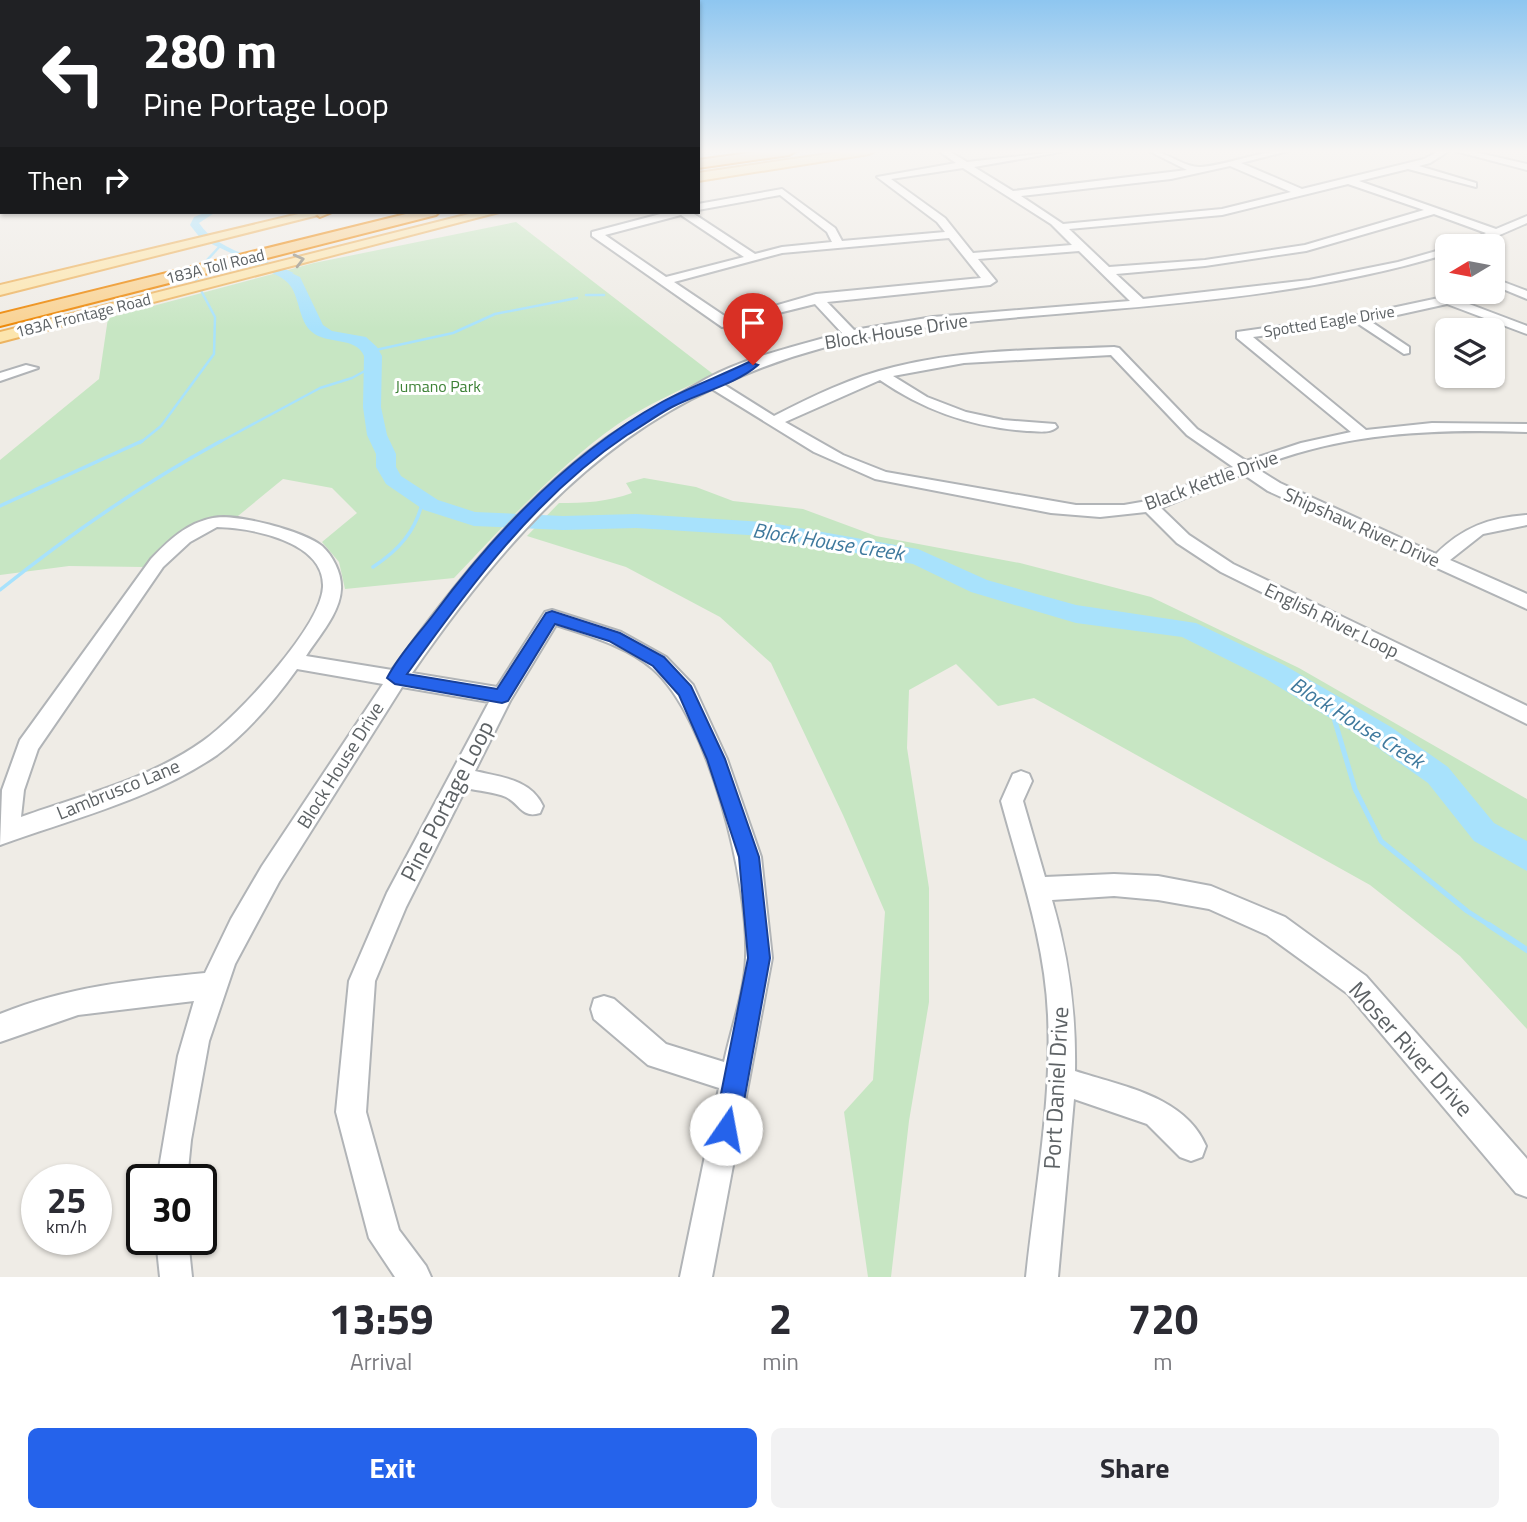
<!DOCTYPE html>
<style>
:root{--surface:#fff;--page:#f2f2f3;--text:#2b2b33;--muted:#7c7c81;--accent:#2563eb}
body{margin:0;font-family:"Titillium Web",sans-serif;background:var(--page);color:var(--text);height:100vh;display:flex;flex-direction:column;font-size:26px;white-space:nowrap}
*{box-sizing:border-box;margin:0}
p{font-size:23px;color:var(--muted)}
.icon{flex:none;width:38px;height:38px;fill:none;stroke:currentColor;stroke-width:2;stroke-linecap:round;stroke-linejoin:round}
.map{position:relative;height:1277px;overflow:hidden}
.sheet{display:flex;flex-direction:column;background:var(--surface);flex:1}
.sheet>*{flex:none}
.hud{position:absolute;left:0px;top:0px;width:700px;height:214px;box-shadow:0 2px 5px #0004;background:#202124;color:#fff;overflow:hidden}
.needle{width:46px;rotate:260deg}
.fabs{position:absolute;left:1435px;top:234px;display:grid;gap:14px}
.fabs a{display:grid;place-items:center;width:70px;height:70px;border-radius:10px;background:var(--surface);box-shadow:0 2px 5px #0004;font-size:35px}
.speed{position:absolute;left:21px;top:1164px;display:flex;gap:14px;font-size:35px;font-weight:700;text-align:center}
.speed>*{display:grid;place-content:center;width:91px;height:91px;border-radius:50%;background:var(--surface);box-shadow:0 2px 5px #0004;line-height:1}
.speed small{font-size:18px;font-weight:400}
.speed .limit{border:4px solid #111;border-radius:10px;background:#fff;color:#111}
.pin{position:absolute;display:grid;place-items:center;width:60px;height:60px;color:#fff;margin:-72px -30px;border-radius:50% 50% 50% 0;rotate:-45deg;box-shadow:0 0 7px #0007}
.pin .icon{rotate:45deg}
.me{position:absolute;width:77px;margin:-38px;rotate:12deg;stroke-linejoin:round;filter:drop-shadow(0 0 5px #0008)}
.turn{display:flex;align-items:center;gap:24px;height:147px;padding:0 28px;font-size:32px}
.turn .icon{width:91px;height:91px;stroke-width:2.5}
.turn b{display:block;font-size:49px;line-height:60px}
.then{display:flex;align-items:center;height:66px;padding:0 28px;background:#0003;gap:14px;font-size:26px}
.eta{display:flex;justify-content:space-evenly;align-items:center;height:119px;text-align:center}
.eta b{font-size:42px;font-weight:700;line-height:49px}
.action{display:flex;gap:14px;margin-top:auto;padding:14px 28px}
.action a{flex:1;height:80px;border-radius:10px;background:var(--accent);color:#fff;font-size:28px;font-weight:700;line-height:80px;text-align:center}
.action a+a{background:var(--page);color:var(--text)}
.map>svg:first-child{display:block}
.green{fill:#c7e6c3}
.water{fill:#a8e2fc}
.lines{fill:none;stroke-linecap:round;stroke-linejoin:round}
.stream-far3{stroke:#a8e2fc;stroke-width:2.5}
.stream-far2{stroke:#a8e2fc;stroke-width:3.5}
.stream-far1{stroke:#a8e2fc;stroke-width:5}
.stream{stroke:#a8e2fc;stroke-width:6}
.river{fill:#a8e2fc;fill-rule:evenodd}
.minor-casing{stroke:#b1b4b7;stroke-width:4}
.major-casing{stroke:#edb461;stroke-width:4}
.highway-casing{stroke:#ed8808;stroke-width:4}
.minor{fill:#fff;fill-rule:evenodd}
.major{fill:#fce5ad;fill-rule:evenodd}
.highway{fill:#f9d292;fill-rule:evenodd}
.oneway{stroke:#8d897b}
.route{fill:#2563eb;stroke:#184099;stroke-width:2}
.labels{text-anchor:middle;stroke-width:6;stroke-linejoin:round;paint-order:stroke}
.far-street-label{font-size:16px;fill:#5d6265;stroke:#fff}
.far-park-label{font-size:16px;fill:#3e8237;stroke:#fff}
.street-label{font-size:19px;fill:#5d6265;stroke:#fff}
.water-label{font-size:21px;font-style:italic;fill:#3f799d;stroke:#fff}
.near-street-label{font-size:23px;fill:#5d6265;stroke:#fff}
</style>
<div class="map">
<svg width="1527" height="1277" viewBox="0 0 1527 1277">
<rect width="100%" height="100%" fill="#efece6"/>
<g class="green">
<path d="M516 222 713 374C681 390 648 404 618 424 557 467 505 524 454 578L345 589 339 562 322 542 357 513 332 488 283 479 238 516 210 518 176 536 143 567 69 566 0 575V460L99 379 108 318 314 263Z"/>
<path d="M644 478 696 487 733 501 803 509 876 536 1020 563 1151 597 1299 668 1527 799V1029L1460 956 1370 885 1034 698 998 706 956 664 909 690 907 748 929 888V1002L909 1121 891 1277H868L844 1112 873 1080 885 912 843 815 771 663 720 617 626 567 527 536 559 503C584 503 608 502 632 493L626 483Z"/>
</g>
<path class="water" d="M206 212H216L199 223C218 252 264 259 294 273L282 277 201 239 190 225 194 217Z"/>
<g class="lines">
<g class="stream-far3">
<polyline points="586,295 604,295"/>
<polyline points="371,351 453,333 495,314 577,298"/>
<polyline points="140,443 161,426 214,354 215,317 196,281 198,270 220,246"/>
<polyline points="218,443 320,388 352,378 372,367"/>
</g>
<g class="stream-far2">
<polyline points="0,506 142,441"/>
<path d="M373 567C399 550 416 531 423 500"/>
<path d="M0 590C70 534 142 484 221 441"/>
</g>
<polyline class="stream-far1" points="1331,708 1355,789 1381,841 1467,911 1492,927"/>
<polyline class="stream" points="1489,925 1527,950"/>
<path class="river" d="M259 258 300 277 323 325 332 331 366 337 377 347 382 356 381 407 387 435 396 454V467L401 476 438 500 475 512 563 516 636 514 766 522 918 549 987 580 1076 605 1196 623 1284 665 1391 727 1448 767 1494 823 1527 841V871L1474 841 1428 783 1371 743 1266 679 1182 637 1076 623 971 592 913 564 766 536 636 528 563 530 474 526 424 510 386 484 376 467V454L367 435 363 407 364 356C356 336 327 345 312 332 298 321 300 295 288 283 281 275 263 270 254 265V259Z"/>
<g class="minor-casing">
<g id="minor">
<path d="M939 151H949L967 162 1066 151 974 167 1013 191 1187 170 1149 151C1167 151 1184 168 1201 167 1231 164 1258 151 1288 151L1241 163 1302 189 1424 159 1439 151H1449L1430 163 1419 166 1476 183V187L1408 169 1359 181 1496 229 1527 216V223L1472 247H1457L1486 233 1434 214 1306 251 1205 266 1116 274 1143 299 1309 280 1398 262 1447 248V254C1331 289 1212 301 1091 311 962 322 843 328 723 384L774 416C813 396 852 377 894 367 965 349 1041 350 1114 347L1119 348 1197 429 1246 461 1301 443 1351 432 1237 338V332L1359 315 1448 296 1527 326V334L1447 304 1370 321 1409 347V353L1404 354 1357 323 1253 337 1366 430 1432 423 1527 424V432C1436 429 1342 432 1256 468L1280 483 1436 554C1463 527 1489 518 1527 515V525L1483 534 1450 560 1527 594V609L1268 491 1243 474 1161 508 1189 535 1233 564 1527 706V724L1221 572 1177 543 1146 512 1100 517 1051 513 875 479 814 452 712 389C584 448 491 559 412 673L497 687 545 612 552 610 621 632 666 657 693 685 727 759 761 857 772 958 712 1277H680L719 1088 648 1065 594 1019 591 1009 594 999 604 996 614 999 666 1044 724 1062C731 1029 745 991 746 957 749 884 709 718 653 669 627 646 589 636 556 625L510 701 475 771C500 777 531 779 543 806L540 813C522 819 520 804 506 797 495 792 478 791 466 788L406 907 375 981 366 1112 399 1230 426 1266 431 1277H395L369 1238 336 1112 349 981 387 893 489 702 402 687 279 882 235 964 209 1041 191 1140 187 1180H157L178 1056 194 1001 78 1015 0 1042V1014C66 987 134 980 205 973L231 919 262 866 383 684 297 669C274 701 248 732 217 755 153 799 72 819 0 845L2 790 20 740 151 559C169 540 187 523 213 518 236 513 303 531 322 546 333 556 342 574 341 589 340 613 319 636 306 656L392 670C453 586 520 500 605 439 637 417 673 398 706 379 746 357 797 346 842 333L815 304 722 327 592 236V232L668 212H691L755 254 782 247 832 242 827 232 780 195 698 210V204L782 189 835 228 842 241 945 232 937 222 877 177 956 163ZM1230 166 1291 192 1222 209 1063 224 1021 196 1171 179ZM963 168 1051 224 1072 245 973 253 945 218 891 179ZM1348 184 1424 210 1305 245 1205 260 1109 267 1069 229 1222 215ZM681 215 744 257 666 277 605 235ZM949 238 981 278 816 294 729 319 674 282 782 253ZM1079 251 1130 301 933 317 854 330 827 302 990 285 996 281 978 259ZM1111 355 1187 435 1233 467 1147 501 1124 505H1076L886 472 843 455 785 422 880 380C925 411 972 427 1027 431 1037 431 1050 434 1057 427L1055 424 1003 420 966 412 927 397 893 376 964 363ZM217 527C251 528 325 541 323 587 321 627 236 718 203 741 150 779 82 795 21 817L24 790 38 749 163 567 190 542Z"/>
<polygon points="1455,151 1470,151 1527,164 1527,170"/>
<polygon points="1493,278 1527,291 1527,299 1493,285"/>
<polygon points="26,365 38,368 0,381 0,373"/>
<path d="M1021 771 1029 774 1032 781 1023 801 1045 877 1114 874 1158 876 1211 886 1285 917 1366 976 1527 1159V1197L1516 1193 1348 994 1267 935 1209 909 1158 900 1114 896 1052 900C1069 958 1076 1011 1075 1071 1121 1086 1185 1096 1206 1146L1202 1157 1191 1161 1180 1157 1147 1124 1074 1099 1058 1277H1026C1035 1191 1052 1102 1048 1015 1045 942 1020 871 1001 801L1013 774Z"/>
<polygon points="156,1239 188,1239 192,1277 160,1277"/>
</g>
</g>
<g class="major-casing">
<g id="major">
<polygon points="848,151 875,151 869,154 698,181 698,173"/>
<polygon points="307,212 330,212 0,295 0,285"/>
<polygon points="477,212 499,212 0,342 0,332"/>
</g>
</g>
<g class="highway-casing">
<g id="highway">
<polygon points="763,151 796,151 789,155 698,168 698,160"/>
<polygon points="313,212 332,212 320,217"/>
<polygon points="414,212 439,212 436,215 0,326 0,314"/>
</g>
</g>
<use href="#minor" class="minor"/>
<use href="#major" class="major"/>
<use href="#highway" class="highway"/>
</g>
<defs><path id="oneway-chevron" d="M-2-3.5L2.5 0L-2 3.5" fill="none" stroke-width="1.6" stroke-linecap="round" stroke-linejoin="round" transform="scale(1.75)"/></defs>
<use class="oneway" href="#oneway-chevron" transform="translate(299 260) rotate(-14)"/>
<linearGradient id="sky" x2="0" y2="1"><stop stop-color="#8ec6f0"/><stop offset="0.46" stop-color="#f8f6f4"/><stop offset="1" stop-color="#f8f6f4" stop-opacity="0"/></linearGradient>
<rect width="1527" height="329" fill="url(#sky)"/>
<path class="route" d="M749 362 758 365C738 383 697 394 672 407 657 415 642 426 627 435 536 496 470 586 407 674L497 689 546 613 552 611 620 633 664 657 691 686 725 759 759 857 770 958 739 1129 735 1138 726 1141 718 1138 714 1129 748 958 739 857 707 759 679 695 653 666 609 641 555 624 508 701 502 703 395 684 387 678C399 655 418 635 434 614 495 532 572 452 662 402 690 387 720 376 749 362Z"/>
<g class="labels">
<g class="far-street-label">
<text transform="translate(215 266) rotate(-14)" y="6">183A Toll Road</text>
<text transform="translate(83 315) rotate(-14)" y="6">183A Frontage Road</text>
<text transform="translate(1329 321) rotate(-9)" y="6">Spotted Eagle Drive</text>
</g>
<g class="far-park-label">
<text x="438" y="392">Jumano Park</text>
</g>
<g class="street-label">
<text transform="translate(896 331) rotate(-9)" y="7">Block House Drive</text>
<text transform="translate(1211 480) rotate(-20)" y="7">Black Kettle Drive</text>
<text transform="translate(1362 527) rotate(24)" y="7">Shipshaw River Drive</text>
<text transform="translate(1332 620) rotate(26)" y="7">English River Loop</text>
<text transform="translate(340 765) rotate(-58)" y="7">Block House Drive</text>
<text transform="translate(118 789) rotate(-22)" y="7">Lambrusco Lane</text>
</g>
<g class="water-label">
<text transform="translate(828 542) rotate(9)" y="7">Block House Creek</text>
<text transform="translate(1357 723) rotate(32)" y="7">Block House Creek</text>
</g>
<g class="near-street-label">
<text transform="translate(447 801) rotate(-63)" y="8">Pine Portage Loop</text>
<text transform="translate(1411 1049) rotate(48)" y="8">Moser River Drive</text>
<text transform="translate(1056 1088) rotate(-87)" y="8">Port Daniel Drive</text>
</g>
</g>
</svg>
<div class="fabs">
<a><svg class="needle" viewBox="-14 -14 28 28"><path d="M0-13l5 13h-10z" fill="#e53935"/><path d="M0 13l5-13h-10z" fill="#7c7c81"/></svg></a>
<a><svg class="icon" aria-label="layers" viewBox="0 0 24 24"><path d="M12 4l9 5-9 5-9-5zM3 14l9 5 9-5"/></svg></a>
</div>
<div class="speed"><div>25<small>km/h</small></div><div class="limit">30</div></div>
<div class="pin" style="left:753px;top:365px;background:#d93025"><svg class="icon" aria-label="arrive" viewBox="0 0 24 24"><path d="M6 21V4h12l-3 4 3 4H6"/></svg></div>
<svg class="me" style="left:726px;top:1129px" viewBox="-20 -20 40 40"><circle r="19" fill="#fff"/><path d="M0-13L10 11 0 6-10 11z" fill="#2563eb"/></svg>
<div class="hud">
<div class="turn"><svg class="icon" aria-label="left" viewBox="0 0 24 24"><path d="M17 20v-9H6M10 6l-5 5 5 5"/></svg><div><b>280 m</b>Pine Portage Loop</div></div>
<div class="then">Then<svg class="icon" aria-label="right" viewBox="0 0 24 24"><path d="M7 20v-9h11M14 6l5 5-5 5"/></svg></div>
</div>
</div>
<section class="sheet">
<div class="eta">
<div><b>13:59</b><p>Arrival</p></div>
<div><b>2</b><p>min</p></div>
<div><b>720</b><p>m</p></div>
</div>
<div class="action"><a>Exit</a><a>Share</a></div>
</section>
